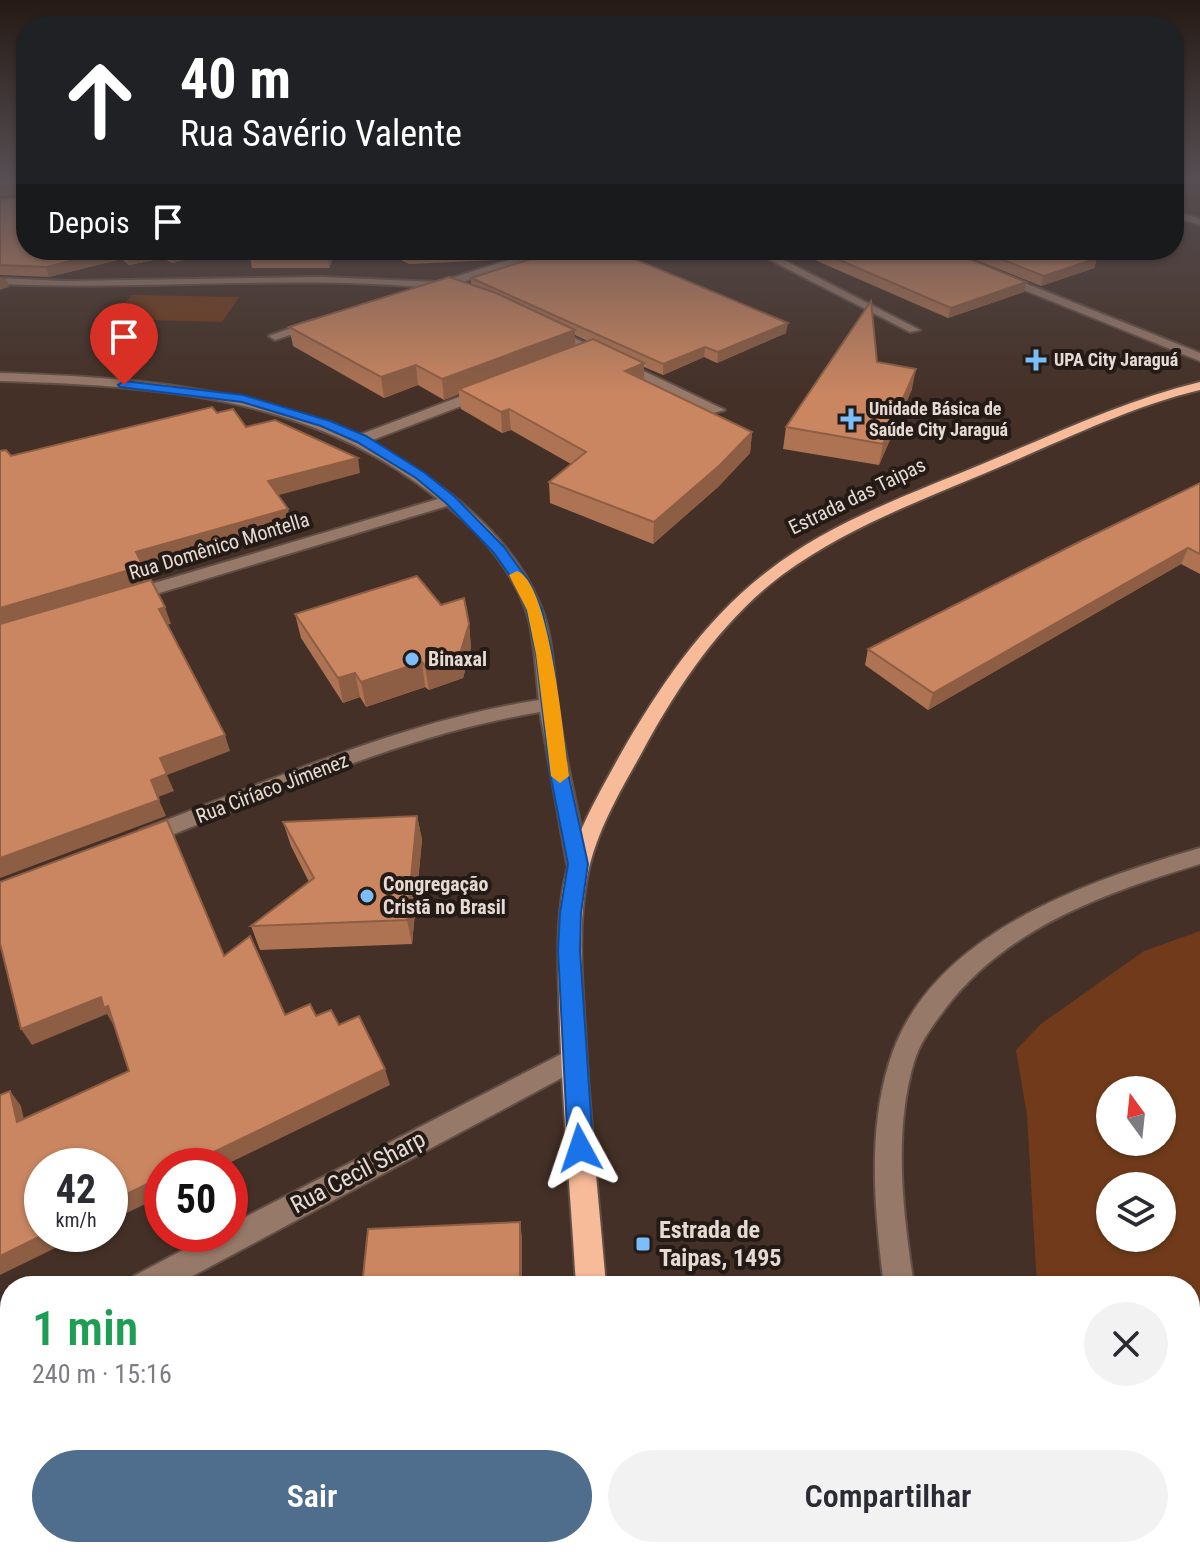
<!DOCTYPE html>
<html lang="pt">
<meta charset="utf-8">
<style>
:root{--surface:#fff;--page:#f2f2f3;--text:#2b2b33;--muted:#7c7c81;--accent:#4f6d8c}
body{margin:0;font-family:"Roboto Condensed",sans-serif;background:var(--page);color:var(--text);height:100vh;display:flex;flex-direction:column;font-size:30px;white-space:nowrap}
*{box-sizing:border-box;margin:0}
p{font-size:26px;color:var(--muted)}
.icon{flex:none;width:44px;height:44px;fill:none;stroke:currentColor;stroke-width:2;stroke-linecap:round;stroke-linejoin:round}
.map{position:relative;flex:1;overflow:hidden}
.sheet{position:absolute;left:0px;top:1276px;width:1200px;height:282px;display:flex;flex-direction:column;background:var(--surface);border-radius:32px 32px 0 0;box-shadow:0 2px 6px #0004}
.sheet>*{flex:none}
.banner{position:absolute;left:16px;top:16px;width:1168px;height:244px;border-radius:32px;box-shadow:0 2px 6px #0004;background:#202124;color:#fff;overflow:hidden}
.needle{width:52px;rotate:345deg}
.fabs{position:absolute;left:1096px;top:1076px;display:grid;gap:16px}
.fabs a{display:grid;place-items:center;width:80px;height:80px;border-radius:50%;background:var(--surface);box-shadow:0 2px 6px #0004;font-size:40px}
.speed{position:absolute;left:24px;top:1148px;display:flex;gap:16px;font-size:40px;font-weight:700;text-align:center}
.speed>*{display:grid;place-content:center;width:104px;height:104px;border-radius:50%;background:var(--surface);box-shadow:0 2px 6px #0004;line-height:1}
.speed small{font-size:20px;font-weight:400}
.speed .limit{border:12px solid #d22;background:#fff;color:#111}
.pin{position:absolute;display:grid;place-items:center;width:68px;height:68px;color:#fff;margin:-82px -34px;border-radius:50% 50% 50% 0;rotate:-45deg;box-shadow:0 0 8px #0007}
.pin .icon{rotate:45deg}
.me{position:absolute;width:88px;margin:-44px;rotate:355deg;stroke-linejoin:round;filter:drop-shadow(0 0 6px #0008)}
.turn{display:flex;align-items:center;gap:28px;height:168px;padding:0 32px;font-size:36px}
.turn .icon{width:104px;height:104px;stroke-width:2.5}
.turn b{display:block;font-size:56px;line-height:68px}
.then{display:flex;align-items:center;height:76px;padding:0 32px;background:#0003;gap:16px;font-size:30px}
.round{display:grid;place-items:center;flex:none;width:84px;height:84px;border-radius:42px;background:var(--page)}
.headline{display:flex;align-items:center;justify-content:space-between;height:136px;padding:0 32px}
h1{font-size:48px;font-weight:600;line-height:60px;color:#1e9e55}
.primary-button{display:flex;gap:16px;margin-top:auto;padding:16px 32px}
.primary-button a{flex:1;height:92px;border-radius:48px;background:var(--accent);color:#fff;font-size:32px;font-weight:600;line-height:92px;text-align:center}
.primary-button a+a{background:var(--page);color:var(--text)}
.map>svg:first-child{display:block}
.green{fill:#713b1b;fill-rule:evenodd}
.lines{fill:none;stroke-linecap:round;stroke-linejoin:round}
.minor-casing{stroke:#614f45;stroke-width:4}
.major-casing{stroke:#614f45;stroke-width:4}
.minor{fill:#977969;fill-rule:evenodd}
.major{fill:#f8bb9a;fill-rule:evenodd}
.wall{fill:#ae7353;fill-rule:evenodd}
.shaded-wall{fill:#8d5e44}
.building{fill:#ca8661;stroke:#8d5e44;stroke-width:2}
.route{fill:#1a73e8;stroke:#114b97;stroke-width:2}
.slow{fill:#f59e0b}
.poi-dot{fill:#7cbef9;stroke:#241b16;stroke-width:3}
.labels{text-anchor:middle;stroke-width:8;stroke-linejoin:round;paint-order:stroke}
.far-poi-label{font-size:18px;font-weight:bold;fill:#e7dad3;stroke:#241b16;text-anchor:start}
.street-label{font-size:20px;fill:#e7dad3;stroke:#241b16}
.poi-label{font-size:20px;font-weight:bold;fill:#e7dad3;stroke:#241b16;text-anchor:start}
.near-street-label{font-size:24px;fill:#e7dad3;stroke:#241b16}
.near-poi-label{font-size:24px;font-weight:bold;fill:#e7dad3;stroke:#241b16;text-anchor:start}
</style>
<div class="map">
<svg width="1200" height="1557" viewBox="0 0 1200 1557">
<rect width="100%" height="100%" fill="#443026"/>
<g class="green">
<polygon points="132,295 239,297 222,322 111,319"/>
<path d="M1200 931V1557H1183L1175 1548H1190V1286H1037L1027 1115 1016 1050 1041 1024 1144 951ZM1110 1090H1162V1142H1110ZM1110 1186H1162V1238H1110Z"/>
</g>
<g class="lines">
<g class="minor-casing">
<g id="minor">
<polygon points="1174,211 1200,219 1200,225 1174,217"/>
<path d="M540 250H555L454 285 456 287 451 290C302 273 150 291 0 284V278L64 281 321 277 439 282Z"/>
<polygon points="751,250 764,250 920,330 910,332"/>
<polygon points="997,275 1005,275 1200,353 1200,361 997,279"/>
<polygon points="313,320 319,324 317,326 275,340 269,336"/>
<polygon points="546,328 554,328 725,410 713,413 546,332"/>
<path d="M0 373C129 377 238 386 359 435L480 389H490V395L370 441C438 480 511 531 541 607 554 639 553 675 558 709 566 761 578 813 589 864L586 870 578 872 570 870 567 864 540 712C405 734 281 792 154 842H140L136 836 140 830C271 781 399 722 539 700 536 674 535 646 529 620 517 575 482 534 447 506L136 600H124L122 596 124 592 438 499C310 395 158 386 0 381Z"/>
<path d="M1200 848V864C1105 893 1007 927 945 1009 933 1025 920 1042 914 1062 893 1133 903 1214 914 1286H884C875 1214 867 1134 889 1063 928 934 1085 882 1200 848Z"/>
<polygon points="573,1048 582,1051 586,1059 582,1067 174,1286 129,1286 134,1276 213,1234 230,1234 230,1225"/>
<polygon points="10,1343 10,1375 0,1379 0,1347"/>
<polygon points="976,1548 1011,1548 1015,1557 980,1557"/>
</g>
</g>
<g class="major-casing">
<g id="major">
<path d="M1200 382V390C1133 406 1072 436 1009 463 932 496 850 525 782 575 721 621 677 687 641 754 618 795 593 837 586 884 578 931 582 979 585 1027 589 1113 599 1200 606 1286H576C571 1200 563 1114 560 1028 559 980 555 931 564 883 573 838 597 797 619 757 659 687 704 620 768 571 836 518 922 490 999 457 1066 429 1130 399 1200 382Z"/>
<rect x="589" y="1548" width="34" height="9"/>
</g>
</g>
<use href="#minor" class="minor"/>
<use href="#major" class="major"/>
</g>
<g class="wall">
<polygon points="26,176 26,250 222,250 172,263 163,258 129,265 122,259 49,277 0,275 0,199 23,197 26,194"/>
<polygon points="380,250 529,250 497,260 409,264"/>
<path d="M541 250H613L786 333 717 363 704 357 663 375 644 367V380L752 432 750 453 718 487 653 544 550 503 549 482 571 464 511 430 502 433 461 409 459 394 444 400 418 385 384 398 293 346 289 327 471 284V278L541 256ZM575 335 587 341 575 345Z"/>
<polygon points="620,250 651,250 651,251 637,257"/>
<polygon points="801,250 947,250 1026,282 1024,292 948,318 817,261"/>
<polygon points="951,250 1076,250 1097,258 1094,268 1041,286"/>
<polygon points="334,256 329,268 252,268 250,258"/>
<polygon points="877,362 912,389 879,465 783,449 786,427"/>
<polygon points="1200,483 1200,574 1181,564 928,710 865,665 868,649"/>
<polygon points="441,605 469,624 471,648 463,678 429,690 425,687 366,707 360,697 343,703 301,638 295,614"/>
<polygon points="417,816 422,840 412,944 260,950 251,926 309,882 291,846 283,822"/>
</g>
<g class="shaded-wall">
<polygon points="23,185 26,194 0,197 0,187"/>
<polygon points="115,250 119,250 122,259 49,277 46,267"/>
<polygon points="149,250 161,250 163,258 129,265 126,255"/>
<polygon points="182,250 222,250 172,263 169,253"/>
<polygon points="331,250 354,250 334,256 329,268 327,258"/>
<polygon points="496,250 529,250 497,260"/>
<polygon points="637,250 651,250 651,251 637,257"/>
<polygon points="1097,258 1094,268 1041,286 1044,276"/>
<polygon points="6,277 9,287 0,290 0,279"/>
<polygon points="1026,282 1024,292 948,318 951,308"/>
<polygon points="788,323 786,333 717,363 718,352"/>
<polygon points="575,330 575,350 459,389 459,394 444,400 442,379"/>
<polygon points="705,347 704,357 663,375 663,364"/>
<polygon points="644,363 644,383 625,371"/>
<polygon points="416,365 418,385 384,398 381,377"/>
<polygon points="916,369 912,389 879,465 883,444"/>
<polygon points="509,409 511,430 502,433 501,412"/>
<polygon points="752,432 750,453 718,487 653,544 654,522"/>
<polygon points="358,458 360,473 272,497 268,481"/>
<polygon points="288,509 292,525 144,567 149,582 0,626 0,608 136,552"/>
<polygon points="1188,548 1181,564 928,710 933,693"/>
<polygon points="165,607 171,624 165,625 159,609"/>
<polygon points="469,624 471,648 463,678 429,690 425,666"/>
<polygon points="422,662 425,687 366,707 361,682"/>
<polygon points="355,673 360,697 343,703 338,678"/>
<polygon points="225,735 230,751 167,775 174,791 158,797 151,780 160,758"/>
<polygon points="159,800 166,816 0,878 0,858"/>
<polygon points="417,816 422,840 412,944 407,920"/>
<polygon points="101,997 117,1022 113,1024 107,1014 32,1045 21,1029"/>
<polygon points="385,1069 390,1085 223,1166 185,1166"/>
<polygon points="10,1091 21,1106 28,1137 17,1122"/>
<polygon points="162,1177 162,1196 110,1221 110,1202"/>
<polygon points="520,1222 522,1237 522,1286 520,1286"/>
<polygon points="45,1234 84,1234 0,1275 0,1256"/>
<polygon points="10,1498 10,1527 1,1534 6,1557 0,1557 0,1504"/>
<rect x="477" y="1548" width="3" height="9"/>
</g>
<g class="building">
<polygon points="0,176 26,176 26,250 115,250 46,267 0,265 0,199 23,197 26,194 23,185 0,187"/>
<polygon points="120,250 149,250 126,255"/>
<polygon points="164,250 182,250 169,253"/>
<polygon points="258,250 331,250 327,258 250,258"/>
<polygon points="399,250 496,250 408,254"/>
<polygon points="553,250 613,250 788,323 718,352 705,347 663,364 471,278 553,252"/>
<polygon points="816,250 947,250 1026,282 951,308"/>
<polygon points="978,250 1076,250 1097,258 1044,276"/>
<polygon points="449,277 496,293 575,330 442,379 416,365 381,377 289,327"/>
<polygon points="871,301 877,362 916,369 883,444 786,427"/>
<polygon points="593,339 644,363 625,371 752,432 720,465 654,522 549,482 586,452 509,409 501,412 459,389"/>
<polygon points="212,407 217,413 233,409 246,427 275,420 358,458 268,481 288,509 136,552 143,566 0,608 0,451 6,450 11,456"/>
<polygon points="1200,483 1200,554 1188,548 933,693 868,649 1079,542"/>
<polygon points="417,576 441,605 464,598 469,624 460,654 425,666 422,662 361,682 355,673 338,678 295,614"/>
<polygon points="151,580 165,607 159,609 225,735 160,758 167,774 151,780 159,800 0,858 0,624"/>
<polygon points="417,816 407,920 251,926 314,878 283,822"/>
<polygon points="167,820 224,956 250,936 285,1015 310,1004 316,1016 331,1010 339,1025 359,1016 385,1069 185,1166 162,1166 162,1177 110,1202 110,1166 42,1166 42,1234 45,1234 0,1256 0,1095 10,1091 17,1122 129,1071 108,1006 104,1008 101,997 21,1029 0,943 0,882"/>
<polygon points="520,1222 520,1286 362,1286 368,1229"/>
<polygon points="10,1371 10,1498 0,1504 0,1376"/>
<polygon points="89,1548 477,1548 477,1557 76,1557 89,1550"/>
</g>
<linearGradient id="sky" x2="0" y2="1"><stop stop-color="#251a15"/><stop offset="0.45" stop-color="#564e52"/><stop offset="1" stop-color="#564e52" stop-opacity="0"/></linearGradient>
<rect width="1200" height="394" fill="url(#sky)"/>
<polygon class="route" points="124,381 243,395 330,421 366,436 425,473 455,497 504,547 530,583 542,610 552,654 568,773 588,864 581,913 580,950 593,1148 589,1156 580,1160 572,1156 568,1148 558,950 560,913 568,864 550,773 536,654 527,610 515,583 494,553 446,503 416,478 357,442 321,426 242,402 120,387 118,385"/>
<path class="slow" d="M517 571C550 582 564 741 569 776L560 783 551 776 536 654 527 610 509 575Z"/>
<g class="poi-dot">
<path d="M1032 348h8v8h8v8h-8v8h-8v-8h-8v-8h8z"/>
<path d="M847 407h8v8h8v8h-8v8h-8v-8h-8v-8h8z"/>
<circle cx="412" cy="659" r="8"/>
<circle cx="367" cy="896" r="8"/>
<rect x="635" y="1236" width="16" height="16" rx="4"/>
</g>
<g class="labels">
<g class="far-poi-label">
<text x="1054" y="366">UPA City Jaraguá</text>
<text x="869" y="415">Unidade Básica de<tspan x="869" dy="21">Saúde City Jaraguá</tspan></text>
</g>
<g class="street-label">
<text transform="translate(857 496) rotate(-26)" y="7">Estrada das Taipas</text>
<text transform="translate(219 546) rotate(-17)" y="7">Rua Domênico Montella</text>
<text transform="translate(272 788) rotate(-21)" y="7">Rua Ciríaco Jimenez</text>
</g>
<g class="poi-label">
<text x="428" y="666">Binaxal</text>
<text x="383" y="891">Congregação<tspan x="383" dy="23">Cristã no Brasil</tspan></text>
</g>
<g class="near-street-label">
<text transform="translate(358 1172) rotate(-28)" y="8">Rua Cecil Sharp</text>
</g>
<g class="near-poi-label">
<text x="659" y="1238">Estrada de<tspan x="659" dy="28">Taipas, 1495</tspan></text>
</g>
</g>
</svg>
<div class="fabs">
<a><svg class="needle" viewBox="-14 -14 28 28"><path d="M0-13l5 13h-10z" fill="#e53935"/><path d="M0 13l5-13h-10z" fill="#7c7c81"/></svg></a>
<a><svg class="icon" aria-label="layers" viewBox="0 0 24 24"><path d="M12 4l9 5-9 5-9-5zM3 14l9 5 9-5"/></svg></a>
</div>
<div class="speed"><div>42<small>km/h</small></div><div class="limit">50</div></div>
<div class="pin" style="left:124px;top:385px;background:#d93025"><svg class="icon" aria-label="arrive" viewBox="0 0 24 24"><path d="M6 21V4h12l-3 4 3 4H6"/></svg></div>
<svg class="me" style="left:580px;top:1148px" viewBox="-20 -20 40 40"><path d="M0-17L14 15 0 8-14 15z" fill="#1a73e8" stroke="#fff" stroke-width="4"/></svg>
<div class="banner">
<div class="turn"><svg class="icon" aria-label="ahead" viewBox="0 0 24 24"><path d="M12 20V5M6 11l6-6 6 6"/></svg><div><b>40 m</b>Rua Savério Valente</div></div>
<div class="then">Depois<svg class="icon" aria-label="arrive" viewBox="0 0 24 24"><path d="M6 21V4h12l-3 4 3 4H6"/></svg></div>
</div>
<section class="sheet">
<div class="headline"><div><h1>1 min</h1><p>240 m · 15:16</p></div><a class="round"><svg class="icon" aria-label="close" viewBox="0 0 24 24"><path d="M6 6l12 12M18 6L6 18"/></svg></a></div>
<div class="primary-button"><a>Sair</a><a>Compartilhar</a></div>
</section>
</div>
